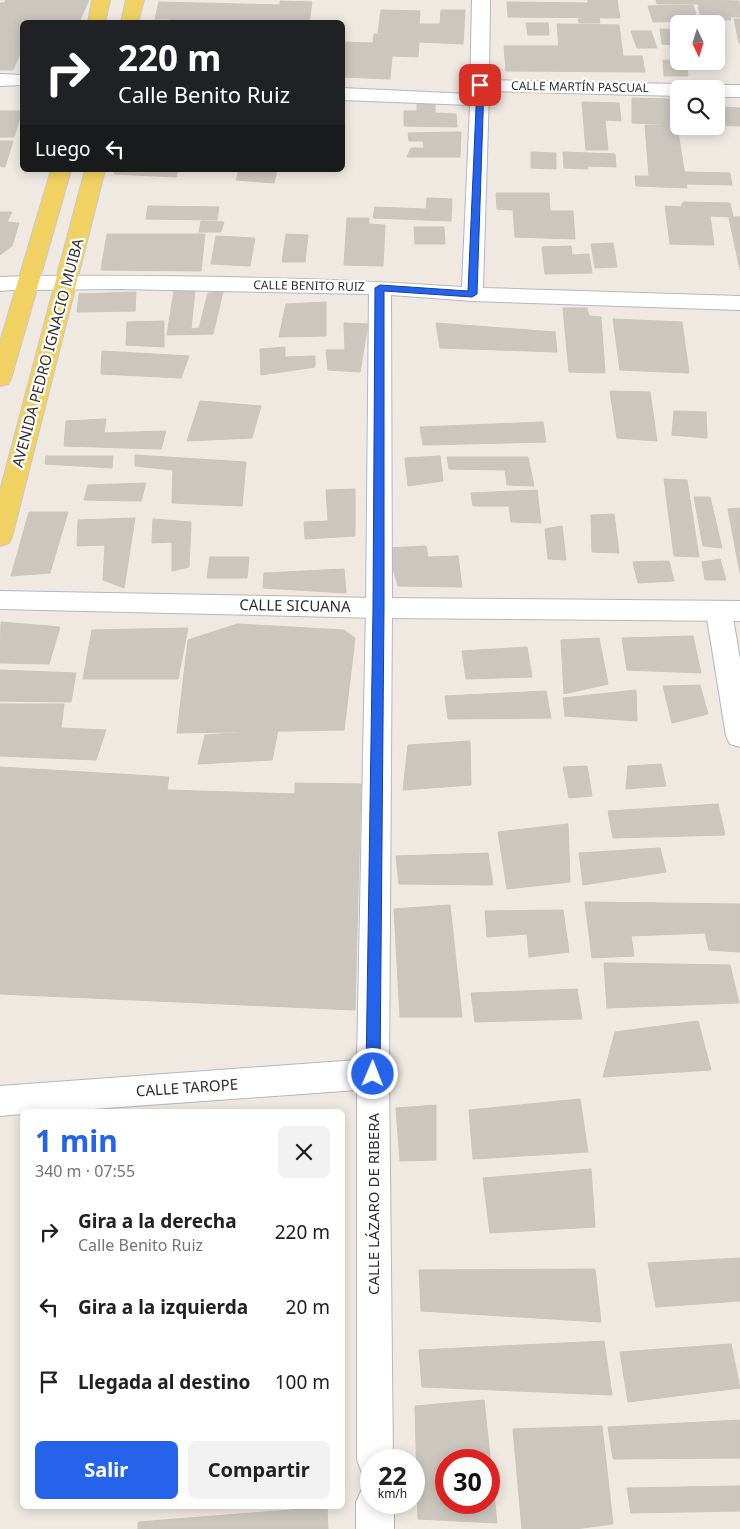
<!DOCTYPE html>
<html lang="es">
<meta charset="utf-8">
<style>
:root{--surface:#fff;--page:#f2f2f2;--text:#202124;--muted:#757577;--accent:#2563eb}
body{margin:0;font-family:"Noto Sans",sans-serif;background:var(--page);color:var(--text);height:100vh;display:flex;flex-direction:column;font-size:19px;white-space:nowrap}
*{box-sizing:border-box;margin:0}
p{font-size:16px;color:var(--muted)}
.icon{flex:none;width:28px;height:28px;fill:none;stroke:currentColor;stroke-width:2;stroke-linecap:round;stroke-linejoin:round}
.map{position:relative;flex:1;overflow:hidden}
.side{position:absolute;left:20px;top:1109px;width:325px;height:400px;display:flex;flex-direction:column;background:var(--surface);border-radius:8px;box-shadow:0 2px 12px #0003}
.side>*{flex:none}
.guide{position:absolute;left:20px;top:20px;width:325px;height:152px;border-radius:8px;box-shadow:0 2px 12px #0003;background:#202124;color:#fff;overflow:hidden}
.needle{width:32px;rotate:176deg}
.controls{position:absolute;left:670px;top:15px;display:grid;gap:10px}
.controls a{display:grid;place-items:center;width:55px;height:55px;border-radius:8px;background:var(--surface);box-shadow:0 2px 12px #0003;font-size:25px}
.speed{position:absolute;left:360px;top:1449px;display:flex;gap:10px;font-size:25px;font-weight:700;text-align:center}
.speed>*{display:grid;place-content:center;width:65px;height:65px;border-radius:50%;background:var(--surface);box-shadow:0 2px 12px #0003;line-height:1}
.speed small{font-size:12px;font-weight:400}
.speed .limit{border:8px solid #d22;background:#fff;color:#111}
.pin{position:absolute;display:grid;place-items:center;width:42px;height:42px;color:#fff;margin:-21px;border-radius:10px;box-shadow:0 2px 8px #0006}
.me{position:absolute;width:55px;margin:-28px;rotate:1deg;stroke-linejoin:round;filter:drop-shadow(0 0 4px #0008)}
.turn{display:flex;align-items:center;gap:18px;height:105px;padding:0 15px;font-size:22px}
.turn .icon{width:65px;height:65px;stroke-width:2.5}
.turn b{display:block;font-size:35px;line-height:42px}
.then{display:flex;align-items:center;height:48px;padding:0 15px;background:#0003;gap:10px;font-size:19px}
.round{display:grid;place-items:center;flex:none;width:52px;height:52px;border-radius:8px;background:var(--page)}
.overview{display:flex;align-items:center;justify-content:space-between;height:85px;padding:0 15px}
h1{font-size:30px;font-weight:700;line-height:38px;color:var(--accent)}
.cta{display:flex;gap:10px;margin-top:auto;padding:10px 15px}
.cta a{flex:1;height:58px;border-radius:8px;background:var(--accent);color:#fff;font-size:20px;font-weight:700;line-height:58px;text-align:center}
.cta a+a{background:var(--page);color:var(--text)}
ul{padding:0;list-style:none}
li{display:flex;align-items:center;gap:15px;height:75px;padding:0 15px}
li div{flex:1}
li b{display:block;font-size:19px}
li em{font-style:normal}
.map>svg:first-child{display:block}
.building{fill:#cbc7bf;stroke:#cbc5ba;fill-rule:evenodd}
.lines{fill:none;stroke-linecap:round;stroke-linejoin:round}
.street-casing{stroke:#b4b7c1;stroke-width:2}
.secondary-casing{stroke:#b4b7c1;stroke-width:2}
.primary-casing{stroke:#c9c9c9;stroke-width:2}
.street{fill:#fff;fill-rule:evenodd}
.secondary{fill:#fff;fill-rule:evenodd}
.primary{fill:#f2d163;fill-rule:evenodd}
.route{fill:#2563eb;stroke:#184099}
.labels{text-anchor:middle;stroke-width:4.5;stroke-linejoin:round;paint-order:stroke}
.far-street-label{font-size:12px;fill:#2e2e2e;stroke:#fff}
.street-label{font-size:15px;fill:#2e2e2e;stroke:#fff}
</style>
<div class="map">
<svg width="740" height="1529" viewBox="0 0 740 1529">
<rect width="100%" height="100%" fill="#efe9e1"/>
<g class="building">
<polygon points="6,0 89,0 79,22 22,22 22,34 0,33 0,3 4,3"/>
<polygon points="588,0 617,0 620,18 508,17 507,2 588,3"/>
<polygon points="656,0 697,0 698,4 657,4"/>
<polygon points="697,0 739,1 740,17 730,17 731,20 701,19"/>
<polygon points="280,1 312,2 309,22 169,22 170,19 155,19 159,2 280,5"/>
<polygon points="693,5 698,21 653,22 648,6"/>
<polygon points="381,10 420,11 419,24 440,24 441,10 465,10 463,44 419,42 418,57 392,56 390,79 342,77 342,42 373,43 374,34 393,35 378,33"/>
<polygon points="599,18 600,23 579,23 578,19"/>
<polygon points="734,19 740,19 740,43 739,43"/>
<polygon points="526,23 548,23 549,35 528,35"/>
<polygon points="557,24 619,25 623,56 642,56 645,72 506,71 504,46 559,46"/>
<polygon points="660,29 679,30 679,45 662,44"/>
<polygon points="631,31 651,31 657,48 637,48"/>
<polygon points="0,33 22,34 22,49 13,70 0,70"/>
<polygon points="663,60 686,61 688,76 664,76"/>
<polygon points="632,98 677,99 678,125 632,123"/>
<polygon points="582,102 619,103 621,121 605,120 608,150 586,150"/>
<polygon points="417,103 435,103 435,113 456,114 457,127 404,126 404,111 417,111"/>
<polygon points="716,107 740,108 740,126 716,125"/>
<polygon points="0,111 22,111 14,137 0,137"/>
<polygon points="645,125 677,126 687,188 636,186 635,176 649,176"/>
<polygon points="680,126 715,126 716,133 681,131"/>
<polygon points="461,132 460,157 407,157 411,148 424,148 423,141 409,141 408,133"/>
<polygon points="0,141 13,141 5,167 0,166"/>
<polygon points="531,152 556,153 556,169 531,168"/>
<polygon points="563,152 615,154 616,167 587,166 588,169 564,168"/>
<polygon points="115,170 178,170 176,177 114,174"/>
<polygon points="239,170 277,170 274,183 236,180"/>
<polygon points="684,172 730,173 732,185 686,184"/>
<polygon points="496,193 549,193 550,211 573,211 575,239 515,237 513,210 497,209"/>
<polygon points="427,198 452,199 451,221 373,218 375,207 426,209"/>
<polygon points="683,202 730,203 733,217 710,216 714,245 670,244 665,206 681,207"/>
<polygon points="148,206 219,207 217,220 146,219"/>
<polygon points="0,212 12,212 7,222 19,223 12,246 0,255"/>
<polygon points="733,217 740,217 740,270 729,218"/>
<polygon points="347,218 369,218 369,224 385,225 383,266 344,265"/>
<polygon points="201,221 224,222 221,232 199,232"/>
<polygon points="414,227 444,227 445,244 415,244"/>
<polygon points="107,234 205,234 201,271 101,270"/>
<polygon points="286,234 308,235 305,262 282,262"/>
<polygon points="216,236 255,238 250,266 211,264"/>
<polygon points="613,243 617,267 595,268 591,244"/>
<polygon points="571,246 572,255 589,254 592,273 545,274 542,247"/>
<polygon points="195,290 191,329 199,328 208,293 223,292 213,334 167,335 174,291"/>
<polygon points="136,292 135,311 77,312 79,294"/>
<polygon points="326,302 326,336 279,337 286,304"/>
<polygon points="563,308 587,308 589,316 601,317 605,373 569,372"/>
<polygon points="613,319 682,322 689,373 620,370"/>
<polygon points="164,321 164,347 126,345 127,322"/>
<polygon points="344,323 368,324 360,372 328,370 326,350 345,350"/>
<polygon points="436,323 555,332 557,352 440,348"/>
<polygon points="285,347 285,357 315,356 315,367 261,375 260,349"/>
<polygon points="102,351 189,356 181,378 101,374"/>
<polygon points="610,391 650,392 657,441 617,438"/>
<polygon points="200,401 261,406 252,438 187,441"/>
<polygon points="674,411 706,412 707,438 672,435"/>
<polygon points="106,419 104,433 166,431 161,449 64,446 66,421"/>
<polygon points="543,422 546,442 423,445 420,427"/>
<polygon points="135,455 246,462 242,506 172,503 173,470 135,466"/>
<polygon points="46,456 113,456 112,468 45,464"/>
<polygon points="440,456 443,481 408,486 405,458"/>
<polygon points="447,457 528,457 534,486 507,485 505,470 449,469"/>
<polygon points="664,479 687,480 699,557 674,556"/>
<polygon points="146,483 141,501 84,500 88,485"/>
<polygon points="355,489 355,536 305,539 304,522 328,521 326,490"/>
<polygon points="537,490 541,523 511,522 509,506 473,506 471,493"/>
<polygon points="694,497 710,497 722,548 703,546"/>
<polygon points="740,508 740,573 728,509"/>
<polygon points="29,512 68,512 50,573 11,576"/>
<polygon points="614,514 619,553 592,552 591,515"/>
<polygon points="135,518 124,588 103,580 105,545 77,546 78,520"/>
<polygon points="153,519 191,522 189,567 172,571 172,542 152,543"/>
<polygon points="562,526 566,560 548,559 545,529"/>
<polygon points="426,546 428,557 458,556 462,587 398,586 387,548"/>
<polygon points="210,557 249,557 247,578 207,578"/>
<polygon points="720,559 726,580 705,580 702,562"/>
<polygon points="669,561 674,581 638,583 633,562"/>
<polygon points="344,569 346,593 263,588 264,573"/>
<polygon points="1,622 60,627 49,664 0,663"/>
<polygon points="237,624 344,630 355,638 344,730 177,733 188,640"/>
<polygon points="188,628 178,679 83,679 92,630"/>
<polygon points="693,636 701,673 627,670 622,638"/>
<polygon points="599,638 608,684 564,694 561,640"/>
<polygon points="527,647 532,677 466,679 462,651"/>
<polygon points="0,670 76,673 71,702 0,701"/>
<polygon points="700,685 708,714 672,723 663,686"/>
<polygon points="636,690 637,721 565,716 563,698"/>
<polygon points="546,691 551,718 448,719 445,696"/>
<polygon points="0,704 64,704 61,728 106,730 96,760 0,756"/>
<polygon points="278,730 272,760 198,764 205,735"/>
<polygon points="470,741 471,785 403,790 408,745"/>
<polygon points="661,764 666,786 626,789 628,766"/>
<polygon points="587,766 592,796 569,798 563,767"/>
<polygon points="0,767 169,777 167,790 295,794 295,783 361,784 355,1010 0,994"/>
<polygon points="718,804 725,835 613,838 608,811"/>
<polygon points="568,824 570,882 507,889 498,832"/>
<polygon points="660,848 666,872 583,885 579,853"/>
<polygon points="488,853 493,885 399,884 396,856"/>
<polygon points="585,902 740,904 740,952 709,950 705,933 631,936 634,956 592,958"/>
<polygon points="450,905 462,1017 400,1017 394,909"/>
<polygon points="563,910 569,952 529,957 527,934 487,937 485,911"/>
<polygon points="604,963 730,965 739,1003 607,1008"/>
<polygon points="577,989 582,1019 475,1022 471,993"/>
<polygon points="698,1021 711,1070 603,1077 615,1032"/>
<polygon points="580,1099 588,1152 473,1159 469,1110"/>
<polygon points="436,1105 436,1160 400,1161 396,1108"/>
<polygon points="591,1169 595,1227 490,1233 483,1178"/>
<polygon points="740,1258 740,1301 656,1307 648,1263"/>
<polygon points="595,1269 601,1322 421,1311 419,1270"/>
<polygon points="604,1341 612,1395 422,1387 419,1350"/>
<polygon points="731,1344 740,1388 628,1402 620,1352"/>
<path d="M484 1400 497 1523 418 1519 415 1406ZM446 1460H489V1502H446Z"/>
<polygon points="740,1420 740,1458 613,1459 608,1427"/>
<polygon points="602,1426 613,1524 575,1529 522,1529 513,1429"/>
<polygon points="740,1486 740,1511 631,1513 627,1488"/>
<polygon points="327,1507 328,1529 138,1529 138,1522"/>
</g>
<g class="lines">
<g class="street-casing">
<g id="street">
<path d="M472 0H490L489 80 679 84 686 86 687 89H679V96L489 91 483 288 740 296V310L472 301 391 295 392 608 389 1074 393 1460H371V1477L362 1473 357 1460V1090L65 1111H22V1114L0 1116V1086L357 1060 366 608 369 294 120 289 28 290 21 288 17 283 21 278 28 276C172 275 318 277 462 287L470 105 342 100V88L470 94Z"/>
<polygon points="0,74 22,75 22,85 0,86"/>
<polygon points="716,85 740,85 740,97 716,97 716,89 708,89"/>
<polygon points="719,602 728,605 732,612 740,659 740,747 730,744 726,736 706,612 710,605"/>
<polygon points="371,1485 371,1502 394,1502 394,1529 356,1529 356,1502 362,1489"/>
</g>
</g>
<g class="secondary-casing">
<g id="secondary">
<polygon points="28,276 35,278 39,283 35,288 0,291 0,277"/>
<polygon points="0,591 379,598 740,601 740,621 379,618 0,609"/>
</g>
</g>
<g class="primary-casing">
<g id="primary">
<polygon points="92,0 110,0 105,22 88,22"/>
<polygon points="126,0 144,0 138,22 121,22"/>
<polygon points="51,170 71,170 11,379 8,384 0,386 0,342"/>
<polygon points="85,170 105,170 12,537 9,543 0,546 0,491"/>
</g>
</g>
<use href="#street" class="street"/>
<use href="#secondary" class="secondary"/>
<use href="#primary" class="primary"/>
</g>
<polygon class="route" points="480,83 484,85 477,294 472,297 384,291 384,608 380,1074 378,1079 373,1080 368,1079 366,1074 373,608 375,288 380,285 468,291 477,85"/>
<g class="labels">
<g class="far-street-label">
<text transform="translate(580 87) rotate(1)" y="4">CALLE MARTÍN PASCUAL</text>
<text transform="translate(309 286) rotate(1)" y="4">CALLE BENITO RUIZ</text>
</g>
<g class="street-label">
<text transform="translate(48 353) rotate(-75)" y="5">AVENIDA PEDRO IGNACIO MUIBA</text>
<text transform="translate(295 606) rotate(1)" y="5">CALLE SICUANA</text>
<text transform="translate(187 1088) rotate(-4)" y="5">CALLE TAROPE</text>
<text transform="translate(374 1204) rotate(-90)" y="5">CALLE LÁZARO DE RIBERA</text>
</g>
</g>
</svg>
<div class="controls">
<a><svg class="needle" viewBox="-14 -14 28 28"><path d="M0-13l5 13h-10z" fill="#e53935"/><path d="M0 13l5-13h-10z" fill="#757577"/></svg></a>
<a><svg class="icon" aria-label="search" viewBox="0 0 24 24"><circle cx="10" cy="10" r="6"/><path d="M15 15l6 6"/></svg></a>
</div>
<div class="speed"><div>22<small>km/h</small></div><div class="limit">30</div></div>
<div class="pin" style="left:480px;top:85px;background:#d93025"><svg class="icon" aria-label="arrive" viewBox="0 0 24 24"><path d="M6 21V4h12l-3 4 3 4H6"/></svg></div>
<svg class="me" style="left:373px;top:1074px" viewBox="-20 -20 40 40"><circle r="17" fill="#2563eb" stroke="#fff" stroke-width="3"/><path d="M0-11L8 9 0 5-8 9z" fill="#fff"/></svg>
<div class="guide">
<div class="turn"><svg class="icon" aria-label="right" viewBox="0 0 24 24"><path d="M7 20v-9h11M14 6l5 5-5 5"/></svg><div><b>220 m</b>Calle Benito Ruiz</div></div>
<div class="then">Luego<svg class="icon" aria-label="left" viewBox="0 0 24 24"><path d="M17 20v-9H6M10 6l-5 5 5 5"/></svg></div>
</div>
<section class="side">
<div class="overview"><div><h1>1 min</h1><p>340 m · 07:55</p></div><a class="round"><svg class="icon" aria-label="close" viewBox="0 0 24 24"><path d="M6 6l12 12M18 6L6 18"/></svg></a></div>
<ul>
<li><svg class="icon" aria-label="right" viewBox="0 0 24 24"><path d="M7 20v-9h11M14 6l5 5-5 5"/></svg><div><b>Gira a la derecha</b><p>Calle Benito Ruiz</p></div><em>220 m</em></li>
<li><svg class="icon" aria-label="left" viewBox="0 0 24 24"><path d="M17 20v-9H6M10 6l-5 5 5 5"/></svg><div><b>Gira a la izquierda</b></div><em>20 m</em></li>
<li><svg class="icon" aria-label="arrive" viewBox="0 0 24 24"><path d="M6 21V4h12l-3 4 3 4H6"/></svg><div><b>Llegada al destino</b></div><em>100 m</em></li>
</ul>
<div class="cta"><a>Salir</a><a>Compartir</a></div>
</section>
</div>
